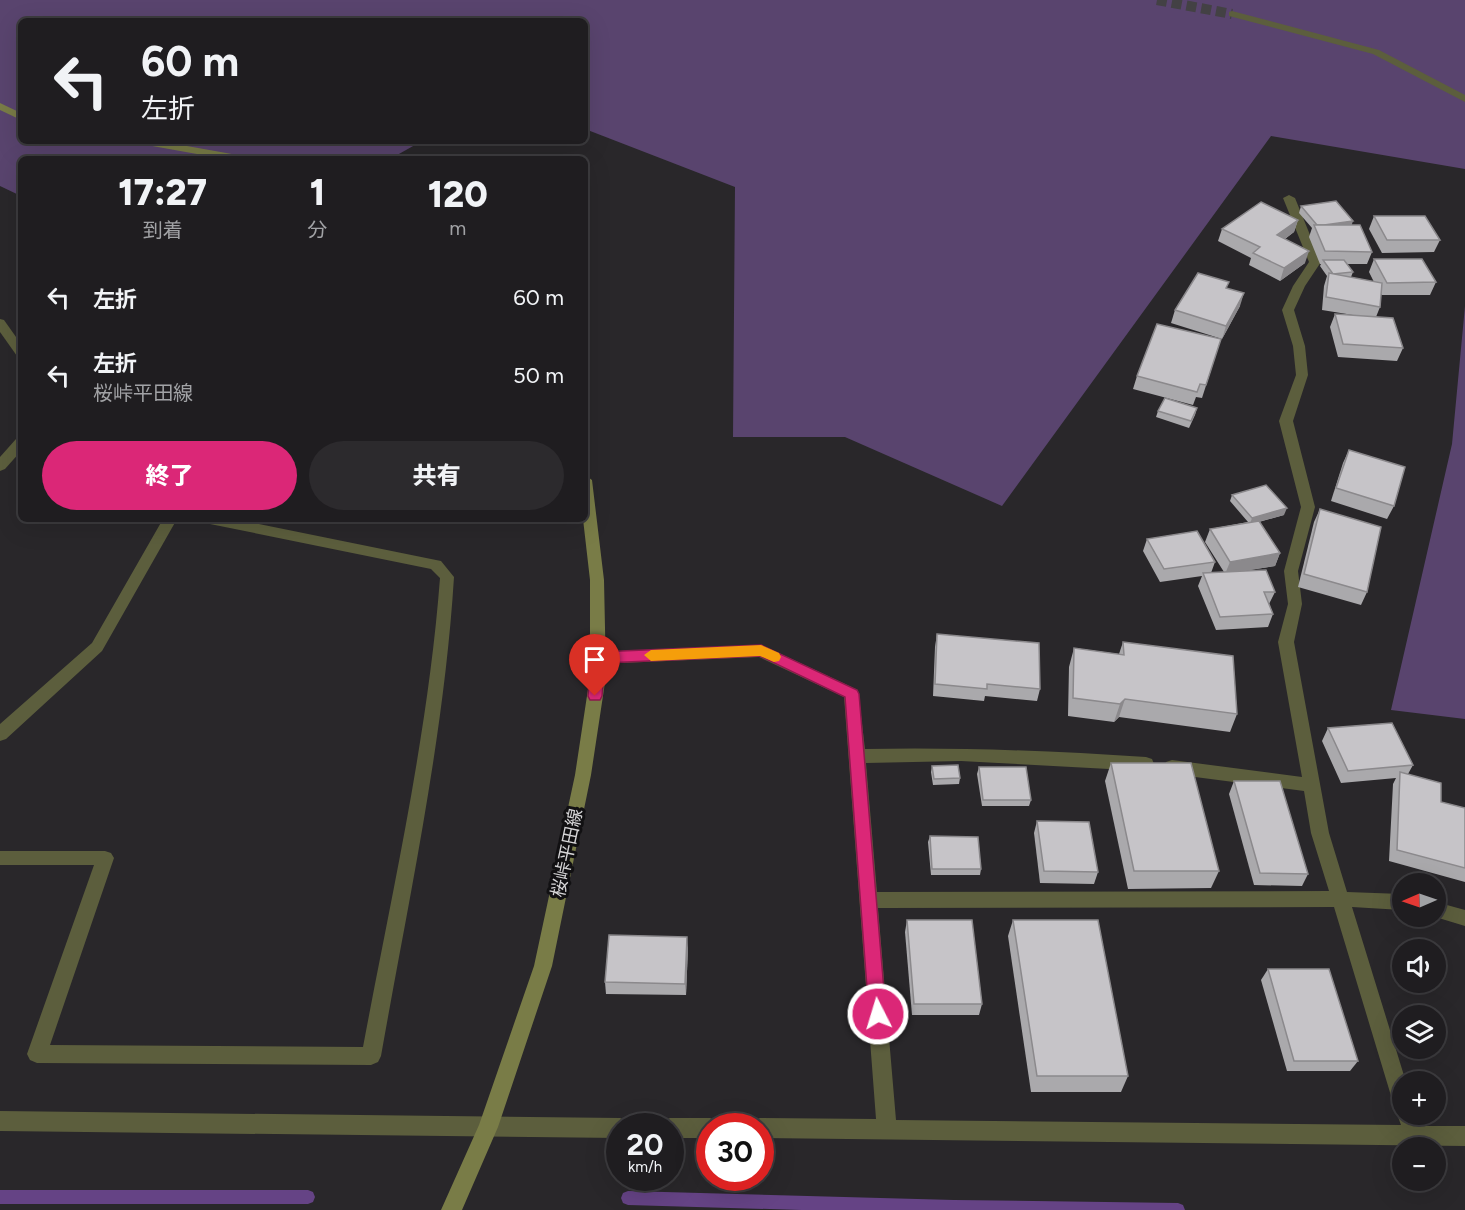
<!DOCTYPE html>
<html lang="ja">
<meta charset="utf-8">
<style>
:root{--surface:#1f1d20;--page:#2c2a2d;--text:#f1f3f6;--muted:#a1a2a5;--line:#3c3b3e;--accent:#db2777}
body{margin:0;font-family:Figtree,"Noto Sans JP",sans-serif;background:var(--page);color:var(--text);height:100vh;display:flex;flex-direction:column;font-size:22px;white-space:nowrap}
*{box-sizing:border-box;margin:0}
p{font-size:20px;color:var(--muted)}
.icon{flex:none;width:33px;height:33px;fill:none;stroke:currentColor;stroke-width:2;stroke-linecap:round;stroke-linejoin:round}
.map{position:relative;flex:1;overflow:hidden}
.sheet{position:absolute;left:18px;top:156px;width:570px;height:366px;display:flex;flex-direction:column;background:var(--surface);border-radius:9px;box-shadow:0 6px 24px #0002,0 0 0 2px var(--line)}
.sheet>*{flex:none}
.banner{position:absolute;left:18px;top:18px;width:570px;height:126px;border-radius:9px;box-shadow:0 6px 24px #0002,0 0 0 2px var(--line);background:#1f1d20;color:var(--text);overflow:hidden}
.needle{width:39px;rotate:268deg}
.tools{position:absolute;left:1392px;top:873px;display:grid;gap:12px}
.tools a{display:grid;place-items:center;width:54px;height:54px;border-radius:50%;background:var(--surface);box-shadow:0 6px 24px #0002,0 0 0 2px var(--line);font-size:30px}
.speed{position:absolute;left:606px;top:1113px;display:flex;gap:12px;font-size:30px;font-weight:700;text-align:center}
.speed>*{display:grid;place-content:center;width:78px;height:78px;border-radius:50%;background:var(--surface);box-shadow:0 6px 24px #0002,0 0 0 2px var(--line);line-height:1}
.speed small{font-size:15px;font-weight:400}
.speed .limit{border:9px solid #d22;background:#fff;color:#111}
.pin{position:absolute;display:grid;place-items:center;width:51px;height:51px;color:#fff;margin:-62px -26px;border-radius:50% 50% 50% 0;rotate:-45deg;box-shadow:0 0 6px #0007}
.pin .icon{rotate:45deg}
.me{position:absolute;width:66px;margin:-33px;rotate:355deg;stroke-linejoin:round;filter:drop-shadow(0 0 4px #0008)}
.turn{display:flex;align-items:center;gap:21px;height:126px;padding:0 24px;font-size:27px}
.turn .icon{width:78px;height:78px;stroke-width:2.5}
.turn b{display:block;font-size:42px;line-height:51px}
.eta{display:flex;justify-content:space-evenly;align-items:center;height:102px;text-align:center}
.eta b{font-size:36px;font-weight:800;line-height:42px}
.button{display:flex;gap:12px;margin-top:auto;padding:12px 24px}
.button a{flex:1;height:69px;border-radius:36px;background:var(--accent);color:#fff;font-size:24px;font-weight:800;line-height:69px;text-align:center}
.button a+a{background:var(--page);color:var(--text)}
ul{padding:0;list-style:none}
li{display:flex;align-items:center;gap:18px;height:78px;padding:0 24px}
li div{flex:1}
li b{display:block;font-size:22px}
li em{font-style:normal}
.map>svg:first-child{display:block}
.green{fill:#59446e}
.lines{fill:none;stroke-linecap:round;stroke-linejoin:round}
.stream{fill:#654385;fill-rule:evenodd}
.tertiary-tunnel{stroke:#434144;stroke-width:10;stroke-dasharray:10 5;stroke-linecap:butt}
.minor{fill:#5c5e3d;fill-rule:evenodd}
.tertiary{fill:#5c5e3d;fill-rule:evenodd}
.secondary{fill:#797c47;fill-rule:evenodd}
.wall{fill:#aaa9ac}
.shaded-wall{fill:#8b898c}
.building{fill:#c6c4c8;stroke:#8b898c;stroke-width:1.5}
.route{fill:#db2777;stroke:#8e194d;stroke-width:1.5}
.slow{fill:#f59e0b}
.labels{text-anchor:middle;stroke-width:6;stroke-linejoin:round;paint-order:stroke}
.street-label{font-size:18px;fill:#d6d5d7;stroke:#111012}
</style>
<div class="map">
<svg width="1465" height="1210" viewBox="0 0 1465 1210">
<rect width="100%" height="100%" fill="#29272a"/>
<g class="green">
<polygon points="0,0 1465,0 1465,169 1271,136 1002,506 845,437 733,437 735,187 585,129 585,21 21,21 21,141 422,141 390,159 21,159 21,196 0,186"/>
<polygon points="1465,306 1465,719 1391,710 1452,444"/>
</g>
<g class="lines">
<g class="stream">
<polygon points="0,1190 308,1190 313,1192 315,1197 313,1202 308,1204 0,1204"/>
<polygon points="628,1191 954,1200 1178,1203 1183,1205 1185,1210 801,1210 628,1205 623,1203 621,1198 623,1193"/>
</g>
<polyline class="tertiary-tunnel" points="1157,0 1232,14"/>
<g class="minor">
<path d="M1289 195 1295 198 1321 262 1305 286 1294 310 1305 346 1308 375 1293 421 1315 507 1298 571 1302 604 1294 642 1329 833 1347 892 1402 894V910L1352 907 1406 1082H1402V1114H1417L1421 1126H1465V1146L760 1138V1126H751L753 1121 760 1118 876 1119 844 697 759 657 598 664 593 662 590 658 593 654 761 645 766 647 858 690 865 749C959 747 1052 751 1146 757L1152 759 1154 764 1152 769 1146 771 961 761 866 763 877 892 1329 891 1311 833 1304 791 1172 774 1166 772 1164 767 1166 762 1172 760 1302 777 1278 642 1288 604 1284 571 1301 507 1279 421 1296 375 1293 346 1282 310 1293 286 1309 262 1283 198ZM1334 907 1392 1099 1395 1106 1400 1108 1397 1114 1401 1125 896 1120 878 908Z"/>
<polygon points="163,519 177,519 102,651 6,739 0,741 0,724 92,643"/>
<path d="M203 519H235L436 560 441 561 454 577C444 738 409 897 381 1056L378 1062 371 1065 37 1063 30 1060 27 1054 94 865H0V851H105L111 853 114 858 50 1045 363 1047C392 892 428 736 440 578L431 569 210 524Z"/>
<polygon points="1436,902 1465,910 1465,926 1432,916 1436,916"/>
<polygon points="0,1111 620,1118 627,1121 629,1126 620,1126 620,1138 0,1131"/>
<polygon points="670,1118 710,1118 717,1121 719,1126 710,1126 710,1138 670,1138 670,1126 661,1126 663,1121"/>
</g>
<g class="tertiary">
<polygon points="1232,11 1379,50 1465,95 1465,102 1373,54 1229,16 1229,12"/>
<polygon points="0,319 4,320 21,344 21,357 17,356 0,332"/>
<polygon points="21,438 21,451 5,469 0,471 0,457 16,439"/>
</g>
<g class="secondary">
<polygon points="0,103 21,113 21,120 0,110"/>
<polygon points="136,141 159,141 243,156 248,159 225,159 141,144"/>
<polygon points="585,475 592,480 604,580 606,676 591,775 552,966 498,1127 462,1210 441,1210 479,1125 534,966 575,775 590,676 590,580 583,519 585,519"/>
</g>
</g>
<g class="wall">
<polygon points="1301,206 1352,225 1372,252 1367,264 1347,264 1353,272 1351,277 1374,282 1369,272 1374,259 1436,282 1430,295 1382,295 1381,294 1380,307 1376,317 1403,348 1397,361 1338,357 1330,327 1335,314 1353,315 1322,310 1324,286 1327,276 1320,266 1321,264 1320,264 1309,237 1312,228 1299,213"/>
<polygon points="1374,216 1440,240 1434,252 1382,253 1369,229"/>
<polygon points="1298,220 1294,232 1285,239 1305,263 1280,281 1249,265 1251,258 1218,241 1222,229"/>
<polygon points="1227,288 1240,306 1222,339 1171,323 1175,310"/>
<polygon points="1221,339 1202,398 1196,397 1193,405 1133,389 1137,376"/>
<polygon points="1197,408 1195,415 1189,428 1156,417 1158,411"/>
<polygon points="1349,450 1394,506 1387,519 1331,501 1343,463"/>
<polygon points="1232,495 1284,515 1259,522 1280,553 1275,566 1243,571 1275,592 1269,604 1273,614 1268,627 1216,630 1198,586 1202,576 1160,582 1143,551 1147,539 1215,562 1211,573 1224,572 1205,542 1210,529 1248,522 1230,501"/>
<polygon points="1320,509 1367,592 1361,605 1298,587 1314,522"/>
<polygon points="937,634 1040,689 1037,701 985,696 984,701 933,696 935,647"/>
<polygon points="1123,642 1237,714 1230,732 1119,717 1114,722 1068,716 1069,667 1074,648 1119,654"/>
<polygon points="1328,728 1413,765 1408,774 1441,802 1465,808 1465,882 1389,861 1393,784 1396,778 1341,783 1322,741"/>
<polygon points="1111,763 1219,871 1211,888 1128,889 1105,781"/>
<polygon points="932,766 960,778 959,784 933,785 931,772"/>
<polygon points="979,767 1031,800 1029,806 982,806 977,774"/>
<polygon points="1234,781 1308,874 1302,886 1254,885 1229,794"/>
<polygon points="1037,821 1098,872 1094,884 1040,883 1034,833"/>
<polygon points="930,836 981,869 980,875 931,875 928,842"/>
<polygon points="907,920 982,1004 979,1015 912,1015 905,932"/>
<polygon points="1013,920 1128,1076 1121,1092 1031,1092 1008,936"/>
<polygon points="688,948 686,995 606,994 605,982"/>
<polygon points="1268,969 1358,1061 1350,1071 1287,1071 1261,980"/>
</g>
<g class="shaded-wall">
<polygon points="1298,220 1294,232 1272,248 1277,235"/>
<polygon points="1353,221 1351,227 1316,232 1318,226"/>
<polygon points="1309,251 1305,263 1280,281 1284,268"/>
<polygon points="1244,293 1240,306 1222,339 1226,326"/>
<polygon points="1287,508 1284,515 1250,524 1252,518"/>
<polygon points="1280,553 1275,566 1225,574 1230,562"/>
<polygon points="1125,699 1119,717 1114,722 1120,704"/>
<polygon points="687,937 688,948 686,995 685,984"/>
</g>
<g class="building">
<polygon points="1336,201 1353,221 1324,225 1317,225 1301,206"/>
<polygon points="1261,202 1298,220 1277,235 1309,251 1284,268 1253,253 1260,247 1222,229"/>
<polygon points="1374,216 1425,216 1440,240 1387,240"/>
<polygon points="1314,225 1360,225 1372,252 1325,251"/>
<polygon points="1374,259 1422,259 1436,282 1387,283"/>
<polygon points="1323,260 1344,260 1353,272 1333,274"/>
<polygon points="1198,273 1229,282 1226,288 1244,293 1226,326 1175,310"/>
<polygon points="1329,273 1382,283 1380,307 1326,297"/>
<polygon points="1335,314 1393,318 1403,348 1343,344"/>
<polygon points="1157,324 1221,339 1206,385 1200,384 1197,392 1137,376"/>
<polygon points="1165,398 1197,408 1191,421 1158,411"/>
<polygon points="1349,450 1405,467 1394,506 1336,488"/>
<polygon points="1266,485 1287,508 1252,518 1232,495"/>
<polygon points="1320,509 1381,527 1367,592 1304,574"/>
<polygon points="1259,521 1280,553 1230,562 1210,529"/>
<polygon points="1197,531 1215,562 1164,569 1147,539"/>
<polygon points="1266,570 1275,592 1264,592 1273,614 1220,617 1203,573"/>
<polygon points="937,634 1039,643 1040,689 987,684 987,689 935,684"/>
<polygon points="1123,642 1233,656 1237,714 1125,699 1120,704 1073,698 1074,648 1124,655"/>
<polygon points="1392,723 1413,765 1348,771 1328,728"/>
<polygon points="1111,763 1191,763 1219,871 1134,871"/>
<polygon points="958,765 960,778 934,779 932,766"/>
<polygon points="979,767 1026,767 1031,800 983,800"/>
<polygon points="1400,772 1441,783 1441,802 1465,808 1465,868 1397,850"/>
<polygon points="1234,781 1280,781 1308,874 1260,873"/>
<polygon points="1037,821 1089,822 1098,872 1044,871"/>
<polygon points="930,836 978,837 981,869 932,869"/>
<polygon points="907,920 972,920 982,1004 914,1004"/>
<polygon points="1013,920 1098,920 1128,1076 1037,1076"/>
<polygon points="609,935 687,937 685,984 605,982"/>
<polygon points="1268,969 1329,969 1358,1061 1294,1061"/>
</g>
<polygon class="route" points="761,645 857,690 859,694 886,1014 884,1020 878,1022 871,1020 869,1014 845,697 760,656 605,663 602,696 600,700 590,700 588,696 591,657 598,652"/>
<polygon class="slow" points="761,645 779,653 781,657 779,661 774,662 760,656 651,661 644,655 651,650"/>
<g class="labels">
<g class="street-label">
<text transform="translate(567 853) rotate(-78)" y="6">桜峠平田線</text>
</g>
</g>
</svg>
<div class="tools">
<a><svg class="needle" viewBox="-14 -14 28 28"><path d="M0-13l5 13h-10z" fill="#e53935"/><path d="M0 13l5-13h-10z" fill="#a1a2a5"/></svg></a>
<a><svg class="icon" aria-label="sound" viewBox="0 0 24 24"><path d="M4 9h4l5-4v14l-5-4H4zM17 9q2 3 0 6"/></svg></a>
<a><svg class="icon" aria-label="layers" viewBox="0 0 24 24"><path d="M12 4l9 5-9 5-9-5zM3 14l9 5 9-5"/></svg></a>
<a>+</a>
<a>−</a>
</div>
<div class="speed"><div>20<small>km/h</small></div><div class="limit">30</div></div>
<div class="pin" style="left:595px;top:696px;background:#d93025"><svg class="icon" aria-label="arrive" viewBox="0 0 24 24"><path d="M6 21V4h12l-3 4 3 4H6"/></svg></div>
<svg class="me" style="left:878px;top:1014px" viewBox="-20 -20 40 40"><circle r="17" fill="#db2777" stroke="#fff" stroke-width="3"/><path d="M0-11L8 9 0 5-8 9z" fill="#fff"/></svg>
<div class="banner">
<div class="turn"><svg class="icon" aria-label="left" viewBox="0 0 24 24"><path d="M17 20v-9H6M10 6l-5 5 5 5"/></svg><div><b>60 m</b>左折</div></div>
</div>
<section class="sheet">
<div class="eta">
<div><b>17:27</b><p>到着</p></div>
<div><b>1</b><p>分</p></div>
<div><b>120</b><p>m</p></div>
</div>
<ul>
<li><svg class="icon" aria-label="left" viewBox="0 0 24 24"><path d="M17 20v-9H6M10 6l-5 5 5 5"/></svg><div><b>左折</b></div><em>60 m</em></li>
<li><svg class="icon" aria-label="left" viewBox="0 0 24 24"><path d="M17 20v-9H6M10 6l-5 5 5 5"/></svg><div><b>左折</b><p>桜峠平田線</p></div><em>50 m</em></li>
</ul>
<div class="button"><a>終了</a><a>共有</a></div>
</section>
</div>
